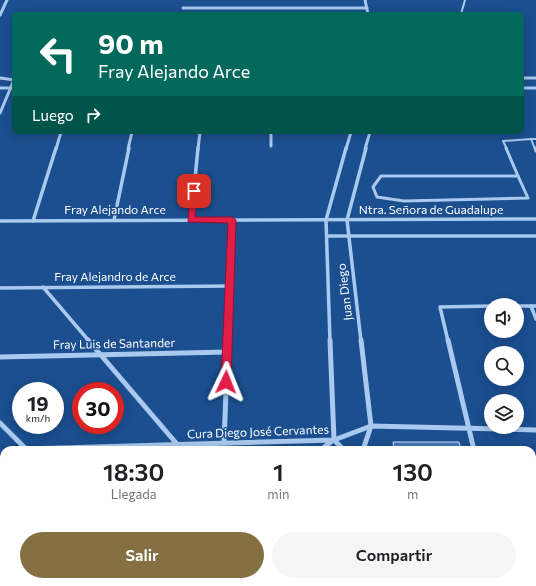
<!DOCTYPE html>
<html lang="es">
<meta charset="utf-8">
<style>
:root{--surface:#fff;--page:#f6f6f6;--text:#202124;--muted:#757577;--accent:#847042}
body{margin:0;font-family:Commissioner,sans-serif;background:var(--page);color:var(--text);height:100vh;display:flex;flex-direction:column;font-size:15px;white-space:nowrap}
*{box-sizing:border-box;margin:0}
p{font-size:13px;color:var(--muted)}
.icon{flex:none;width:22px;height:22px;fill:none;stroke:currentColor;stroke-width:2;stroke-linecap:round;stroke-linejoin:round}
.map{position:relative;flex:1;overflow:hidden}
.side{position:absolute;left:0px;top:446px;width:536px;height:140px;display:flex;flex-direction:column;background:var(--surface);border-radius:12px 12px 0 0;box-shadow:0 2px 10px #0003}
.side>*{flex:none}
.hud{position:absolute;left:12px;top:12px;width:512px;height:122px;border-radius:6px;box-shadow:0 2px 10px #0003;background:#00695c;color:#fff;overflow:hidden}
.controls{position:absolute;left:484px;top:298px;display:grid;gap:8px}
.controls a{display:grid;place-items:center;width:40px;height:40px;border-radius:50%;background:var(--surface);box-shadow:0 2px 10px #0003;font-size:20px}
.speed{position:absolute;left:12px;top:382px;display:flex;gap:8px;font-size:20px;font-weight:700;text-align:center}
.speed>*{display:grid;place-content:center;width:52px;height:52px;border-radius:50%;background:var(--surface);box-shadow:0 2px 10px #0003;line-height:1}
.speed small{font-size:10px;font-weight:400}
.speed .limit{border:6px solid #d22;background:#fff;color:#111}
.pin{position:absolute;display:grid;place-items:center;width:34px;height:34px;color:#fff;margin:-17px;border-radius:8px;box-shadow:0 2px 6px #0006}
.me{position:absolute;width:44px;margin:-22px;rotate:2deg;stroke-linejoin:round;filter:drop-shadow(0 0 3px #0008)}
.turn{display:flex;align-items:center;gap:14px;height:84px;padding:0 20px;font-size:18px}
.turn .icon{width:52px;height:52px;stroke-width:2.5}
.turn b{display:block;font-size:28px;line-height:34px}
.then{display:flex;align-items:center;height:38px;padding:0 20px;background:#0003;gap:8px;font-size:15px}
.eta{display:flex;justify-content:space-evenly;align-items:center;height:68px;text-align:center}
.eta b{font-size:24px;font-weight:600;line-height:28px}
.primary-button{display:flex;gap:8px;margin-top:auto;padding:8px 20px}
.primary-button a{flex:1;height:46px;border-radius:24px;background:var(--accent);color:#fff;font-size:16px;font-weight:600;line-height:46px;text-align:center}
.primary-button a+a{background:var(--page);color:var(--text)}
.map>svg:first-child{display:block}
.building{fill:#4478b7;stroke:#cfe3fa}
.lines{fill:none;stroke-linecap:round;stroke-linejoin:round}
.lane-far1{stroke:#a9c9ee;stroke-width:2}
.lane{stroke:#a9c9ee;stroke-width:3}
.street-far2{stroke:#a9c9ee;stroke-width:3}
.street-far1{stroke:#a9c9ee;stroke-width:3.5}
.street{stroke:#a9c9ee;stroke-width:5}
.route{fill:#e11d48;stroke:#92132f}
.labels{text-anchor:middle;stroke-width:3;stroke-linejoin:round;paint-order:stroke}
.street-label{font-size:12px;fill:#fff;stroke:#1b4f8f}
</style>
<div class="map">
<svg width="536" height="586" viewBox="0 0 536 586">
<rect width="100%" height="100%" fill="#1b4f8f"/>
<polygon class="building" points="393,442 459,442 461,450 394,450"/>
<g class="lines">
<g class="lane-far1">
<polyline points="461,14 465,0"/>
<polyline points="507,149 503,141 531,139"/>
<polyline points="535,149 531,139 536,139"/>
</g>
<g class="lane">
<polyline points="506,148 518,176"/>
<polyline points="535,148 536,151"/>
<polygon points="381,176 518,176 528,198 404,201 377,197 373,187"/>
</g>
<g class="street-far2">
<polyline points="365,0 368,14"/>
<polyline points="183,8 367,8"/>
<polyline points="0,15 7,0"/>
<polyline points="0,78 14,80 0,113"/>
<polyline points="522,78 536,78"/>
<polyline points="0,88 14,88"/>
<polyline points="522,88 536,88"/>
<polyline points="271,132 271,146"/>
<polyline points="56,149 61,132"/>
<polyline points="128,149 132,132"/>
<polyline points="198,149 200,132"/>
<polyline points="346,149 351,132"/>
<polyline points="365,149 370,132"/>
</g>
<g class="street-far1">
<polyline points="114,220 129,148"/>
<polyline points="191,220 198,148"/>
<polyline points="0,221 536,219"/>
<polyline points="33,221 56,148"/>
<polyline points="328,236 536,236"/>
<polyline points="43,287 89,341"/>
<polyline points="0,288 230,286"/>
<polyline points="517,306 536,306"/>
<polyline points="531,306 536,319"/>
<polyline points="228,341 232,220"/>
<polyline points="330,341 326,220 346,148"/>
<polyline points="361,341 347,220 366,148"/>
<polyline points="448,341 440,307 491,306"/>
</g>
<g class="street">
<polyline points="88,340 182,450"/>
<polyline points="330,340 334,440"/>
<polyline points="361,340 371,426 363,450"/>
<polyline points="448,340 474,450"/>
<polyline points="0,357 228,352"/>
<polyline points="0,423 27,450"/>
<polyline points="334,440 344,450"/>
<polyline points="224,443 228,340"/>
<polyline points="26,449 334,440 371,426 536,430"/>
<polyline points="321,450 333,440"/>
<polyline points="124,582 127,586"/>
<polyline points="295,582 298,586"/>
<polyline points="473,582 477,586"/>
<polyline points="500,582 501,586"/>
<polyline points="146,586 151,582"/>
<polyline points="196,586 200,582"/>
</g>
</g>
<polygon class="route" points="194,188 198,191 195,217 232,217 236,220 231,382 226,386 221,382 228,223 188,222 190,191"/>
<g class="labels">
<g class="street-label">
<text x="115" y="214">Fray Alejando Arce</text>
<text x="431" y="214">Ntra. Señora de Guadalupe</text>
<text x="115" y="281">Fray Alejandro de Arce</text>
<text transform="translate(345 292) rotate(-97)" y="4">Juan Diego</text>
<text transform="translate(114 344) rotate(-1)" y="4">Fray Luis de Santander</text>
<text transform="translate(258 432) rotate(-2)" y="4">Cura Diego José Cervantes</text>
</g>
</g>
</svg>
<div class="controls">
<a><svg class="icon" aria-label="sound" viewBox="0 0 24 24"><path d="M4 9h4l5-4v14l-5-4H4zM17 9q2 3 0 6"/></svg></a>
<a><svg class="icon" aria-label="search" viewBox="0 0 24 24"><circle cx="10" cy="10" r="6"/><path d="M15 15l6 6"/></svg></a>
<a><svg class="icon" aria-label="layers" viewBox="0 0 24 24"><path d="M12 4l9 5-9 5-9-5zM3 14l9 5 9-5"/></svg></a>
</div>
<div class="speed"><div>19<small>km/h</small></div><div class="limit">30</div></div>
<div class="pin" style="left:194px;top:191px;background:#d93025"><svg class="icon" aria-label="arrive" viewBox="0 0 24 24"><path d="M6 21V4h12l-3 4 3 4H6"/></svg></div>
<svg class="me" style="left:226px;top:382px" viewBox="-20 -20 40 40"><path d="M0-17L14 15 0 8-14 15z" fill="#e11d48" stroke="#fff" stroke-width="4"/></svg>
<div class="hud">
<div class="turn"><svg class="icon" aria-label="left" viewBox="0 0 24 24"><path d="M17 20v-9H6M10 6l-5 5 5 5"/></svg><div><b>90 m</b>Fray Alejando Arce</div></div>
<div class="then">Luego<svg class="icon" aria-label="right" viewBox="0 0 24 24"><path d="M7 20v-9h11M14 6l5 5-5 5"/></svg></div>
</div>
<section class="side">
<div class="eta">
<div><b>18:30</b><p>Llegada</p></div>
<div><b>1</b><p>min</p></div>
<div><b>130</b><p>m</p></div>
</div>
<div class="primary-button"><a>Salir</a><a>Compartir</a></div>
</section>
</div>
